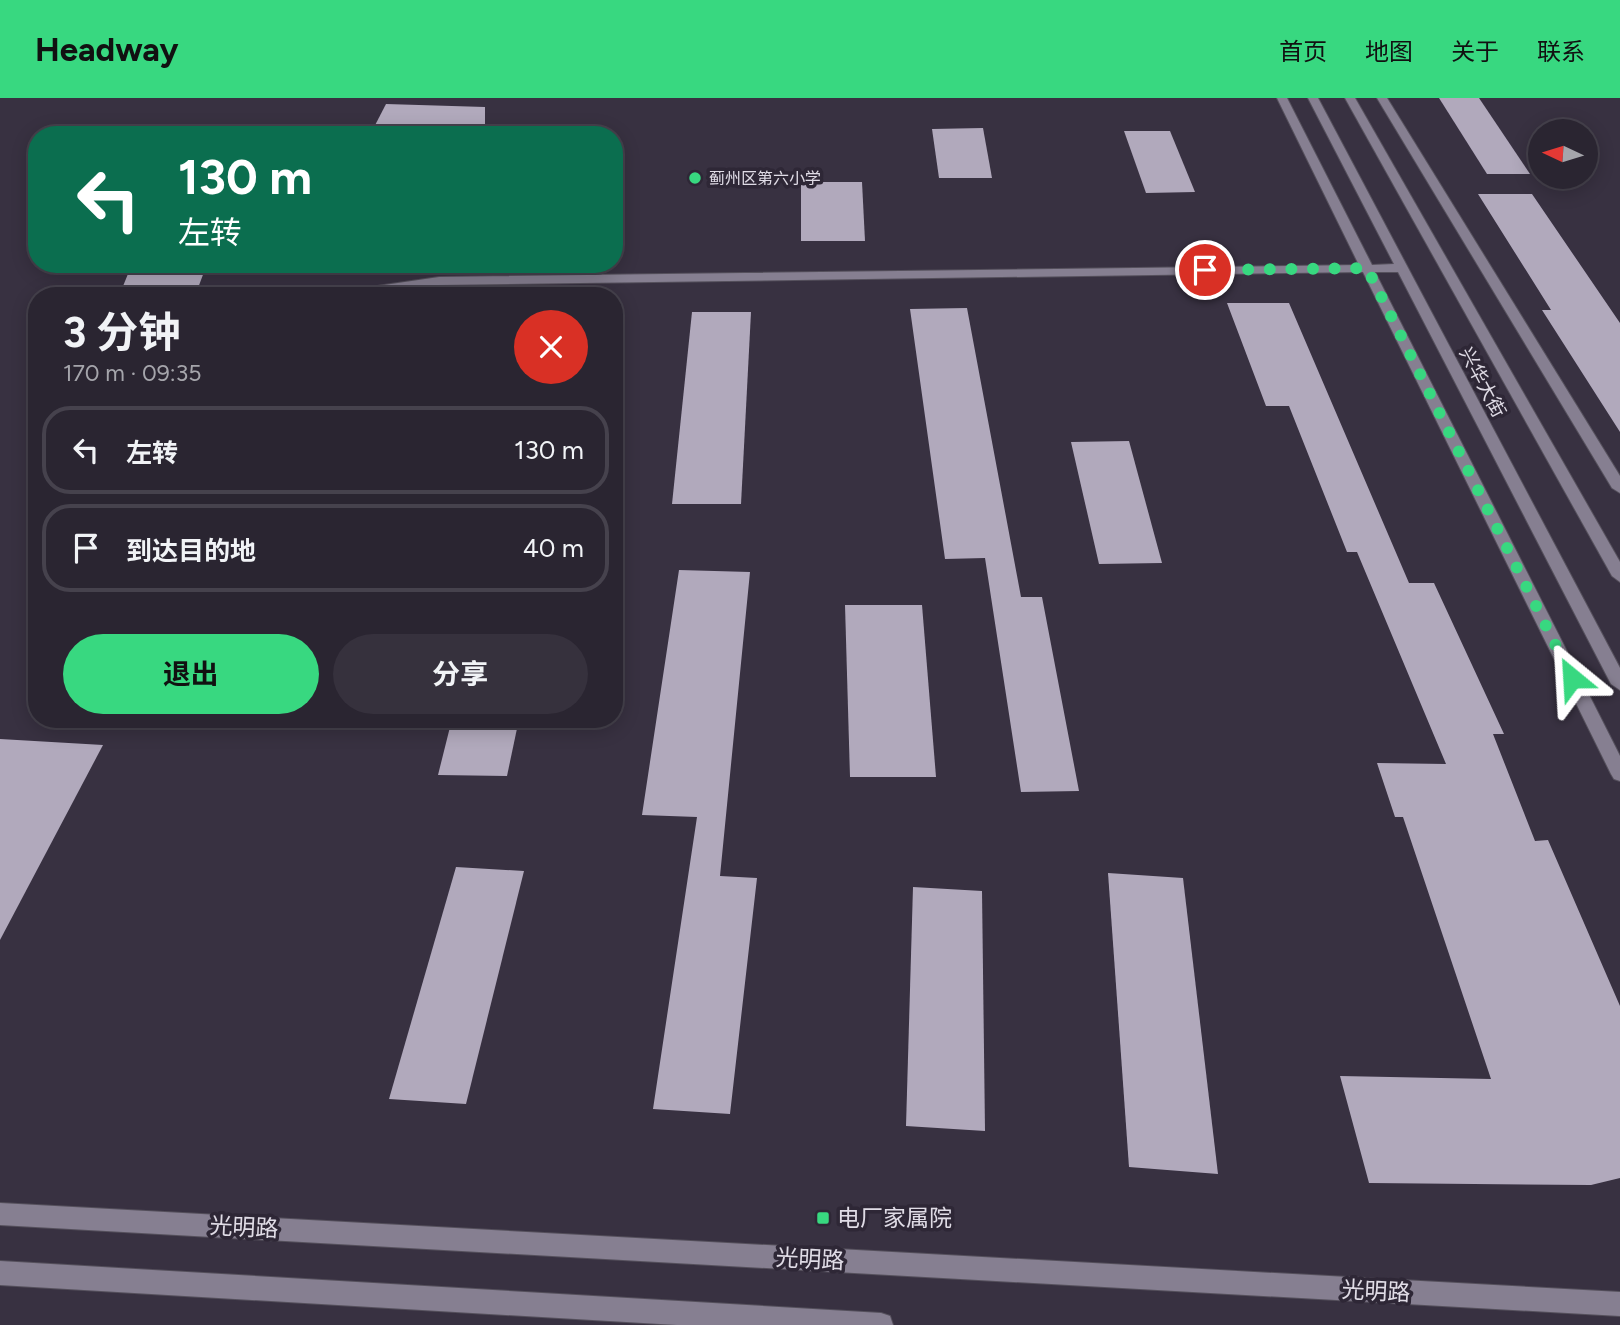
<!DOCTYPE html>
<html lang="zh">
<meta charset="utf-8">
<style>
:root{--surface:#2a2531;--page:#36313d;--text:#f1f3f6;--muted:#a5a5ab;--line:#46424d;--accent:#38d880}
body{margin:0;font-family:Figtree,"Noto Sans SC",sans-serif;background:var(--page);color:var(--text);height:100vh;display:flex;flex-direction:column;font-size:26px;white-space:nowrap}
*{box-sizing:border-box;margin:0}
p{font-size:23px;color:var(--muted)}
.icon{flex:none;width:38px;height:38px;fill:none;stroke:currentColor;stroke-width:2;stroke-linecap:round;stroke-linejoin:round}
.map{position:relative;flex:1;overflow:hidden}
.panel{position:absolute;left:28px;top:189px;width:595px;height:441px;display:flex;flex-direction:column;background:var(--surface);border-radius:28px;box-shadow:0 4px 18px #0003,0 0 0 2px var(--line)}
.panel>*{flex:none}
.hud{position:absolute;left:28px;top:28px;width:595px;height:147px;border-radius:28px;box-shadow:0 4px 18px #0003,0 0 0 2px var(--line);background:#0b6e4f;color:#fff;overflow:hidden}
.needle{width:46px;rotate:274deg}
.buttons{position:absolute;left:1528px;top:21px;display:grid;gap:14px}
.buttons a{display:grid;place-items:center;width:70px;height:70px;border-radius:50%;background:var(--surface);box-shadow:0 4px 18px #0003,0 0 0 2px var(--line);font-size:35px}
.pin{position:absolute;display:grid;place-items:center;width:60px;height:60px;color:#fff;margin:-30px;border:4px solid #fff;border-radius:50%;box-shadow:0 2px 7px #0007}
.me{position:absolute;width:77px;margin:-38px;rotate:333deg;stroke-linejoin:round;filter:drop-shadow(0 0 5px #0008)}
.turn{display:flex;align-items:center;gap:24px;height:147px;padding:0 35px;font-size:32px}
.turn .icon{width:91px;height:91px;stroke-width:2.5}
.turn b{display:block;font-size:49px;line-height:60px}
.round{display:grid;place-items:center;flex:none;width:74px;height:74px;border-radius:37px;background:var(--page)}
.summary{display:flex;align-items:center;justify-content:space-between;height:119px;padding:0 35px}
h1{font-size:42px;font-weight:700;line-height:52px}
.cta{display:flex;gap:14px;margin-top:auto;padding:14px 35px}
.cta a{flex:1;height:80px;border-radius:42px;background:var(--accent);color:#111;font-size:28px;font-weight:700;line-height:80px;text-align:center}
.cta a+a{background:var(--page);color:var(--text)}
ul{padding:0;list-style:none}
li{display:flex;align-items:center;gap:21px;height:88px;margin:0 14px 10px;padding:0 21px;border:4px solid var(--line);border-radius:28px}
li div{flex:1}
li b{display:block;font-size:26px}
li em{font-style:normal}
header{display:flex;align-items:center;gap:42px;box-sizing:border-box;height:98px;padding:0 35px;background:var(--accent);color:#111}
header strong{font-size:33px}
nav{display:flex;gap:38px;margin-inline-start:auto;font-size:24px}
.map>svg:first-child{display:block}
.building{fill:#b1a9bc}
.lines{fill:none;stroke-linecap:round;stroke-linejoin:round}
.minor-casing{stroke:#55505c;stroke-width:2}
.minor{fill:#867f91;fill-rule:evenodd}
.route{stroke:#38d880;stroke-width:12;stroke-dasharray:0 21.6}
.poi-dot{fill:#38d880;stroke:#2e2736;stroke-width:2.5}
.labels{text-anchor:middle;stroke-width:7;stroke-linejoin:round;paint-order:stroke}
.far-poi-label{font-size:16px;fill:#e0dce6;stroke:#2e2736;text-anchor:start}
.street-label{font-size:19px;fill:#e0dce6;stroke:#2e2736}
.near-poi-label{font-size:23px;fill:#e0dce6;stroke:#2e2736;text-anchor:start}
.near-street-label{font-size:23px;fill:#e0dce6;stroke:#2e2736}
</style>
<header>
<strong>Headway</strong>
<nav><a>首页</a><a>地图</a><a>关于</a><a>联系</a></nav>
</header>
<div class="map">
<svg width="1620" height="1227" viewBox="0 0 1620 1227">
<rect width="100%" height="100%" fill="#383141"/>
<g class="building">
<polygon points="1439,0 1479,0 1530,76 1487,76"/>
<polygon points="386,6 485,9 485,37 370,37"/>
<polygon points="983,30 992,80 939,80 932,31"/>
<polygon points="1124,33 1170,33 1195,94 1146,95"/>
<polygon points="801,84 862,84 865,143 801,143"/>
<polygon points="1478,96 1532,96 1620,225 1620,334 1542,212 1551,212"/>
<polygon points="132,166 207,166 195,198 119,198"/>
<polygon points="1227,205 1289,205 1409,485 1434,485 1504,636 1493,636 1535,743 1548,742 1620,908 1620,1080 1591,1087 1369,1085 1340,978 1491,981 1403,719 1395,719 1377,665 1446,666 1357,454 1347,454 1289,308 1266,308"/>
<polygon points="967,210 1021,499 1042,499 1079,693 1021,694 985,460 945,461 910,211"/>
<polygon points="692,214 751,214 741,406 672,406"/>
<polygon points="1129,343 1162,465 1099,466 1071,344"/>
<polygon points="679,472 750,474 720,778 757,780 730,1016 653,1011 697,719 642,717"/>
<polygon points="845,507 922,507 936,679 850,679"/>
<polygon points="452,621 519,621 507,678 438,677"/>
<polygon points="0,641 103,647 0,842"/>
<polygon points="456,769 524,773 466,1006 389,1001"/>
<polygon points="1108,775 1183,780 1218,1076 1129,1069"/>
<polygon points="913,789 982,793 985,1033 906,1028"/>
</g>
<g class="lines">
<g class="minor-casing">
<g id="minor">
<polygon points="1277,0 1287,0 1372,167 1394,166 1308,0 1318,0 1620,570 1620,592 1611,586 1398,174 1375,174 1620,658 1620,683 1614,681 1611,676 1363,174 439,187 364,198 330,198 336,194 439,179 1359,167"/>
<polygon points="1345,0 1355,0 1620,464 1620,484 1612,478"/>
<polygon points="1377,0 1387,0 1620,378 1620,395 1612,390"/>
<polygon points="0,1105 1620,1194 1620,1218 0,1127"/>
<polygon points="0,1163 881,1215 890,1218 893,1227 677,1227 0,1187"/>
</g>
</g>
<use href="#minor" class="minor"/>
</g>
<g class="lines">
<polyline class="route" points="1205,172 1367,170 1572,580"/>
</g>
<g class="poi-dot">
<circle cx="695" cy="80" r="7"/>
<rect x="816" y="1113" width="14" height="14" rx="3.5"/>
</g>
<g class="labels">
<g class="far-poi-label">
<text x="709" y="86">蓟州区第六小学</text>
</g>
<g class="street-label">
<text transform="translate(1483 284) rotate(62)" y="7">兴华大街</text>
</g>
<g class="near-poi-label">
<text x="837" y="1128">电厂家属院</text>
</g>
<g class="near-street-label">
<text transform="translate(244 1129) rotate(3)" y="8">光明路</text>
<text transform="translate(810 1161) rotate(3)" y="8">光明路</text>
<text transform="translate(1376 1193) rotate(3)" y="8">光明路</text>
</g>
</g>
</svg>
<div class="buttons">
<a><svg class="needle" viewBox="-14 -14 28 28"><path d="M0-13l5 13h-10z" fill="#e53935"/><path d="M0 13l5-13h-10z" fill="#a5a5ab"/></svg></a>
</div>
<div class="pin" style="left:1205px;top:172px;background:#d93025"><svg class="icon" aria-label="arrive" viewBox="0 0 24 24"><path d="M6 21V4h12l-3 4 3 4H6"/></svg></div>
<svg class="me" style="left:1572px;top:580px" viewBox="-20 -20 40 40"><path d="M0-17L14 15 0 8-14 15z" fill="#38d880" stroke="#fff" stroke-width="4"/></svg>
<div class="hud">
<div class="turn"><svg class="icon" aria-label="left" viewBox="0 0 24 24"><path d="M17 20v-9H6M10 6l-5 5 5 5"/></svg><div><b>130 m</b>左转</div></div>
</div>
<section class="panel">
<div class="summary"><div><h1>3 分钟</h1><p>170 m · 09:35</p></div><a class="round" style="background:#d93025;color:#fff"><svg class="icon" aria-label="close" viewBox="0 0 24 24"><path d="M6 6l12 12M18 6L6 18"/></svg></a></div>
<ul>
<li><svg class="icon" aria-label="left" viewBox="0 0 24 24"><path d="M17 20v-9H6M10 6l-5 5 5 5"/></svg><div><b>左转</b></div><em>130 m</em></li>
<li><svg class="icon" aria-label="arrive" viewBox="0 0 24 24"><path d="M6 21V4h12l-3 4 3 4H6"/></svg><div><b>到达目的地</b></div><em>40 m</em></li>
</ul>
<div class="cta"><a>退出</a><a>分享</a></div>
</section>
</div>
